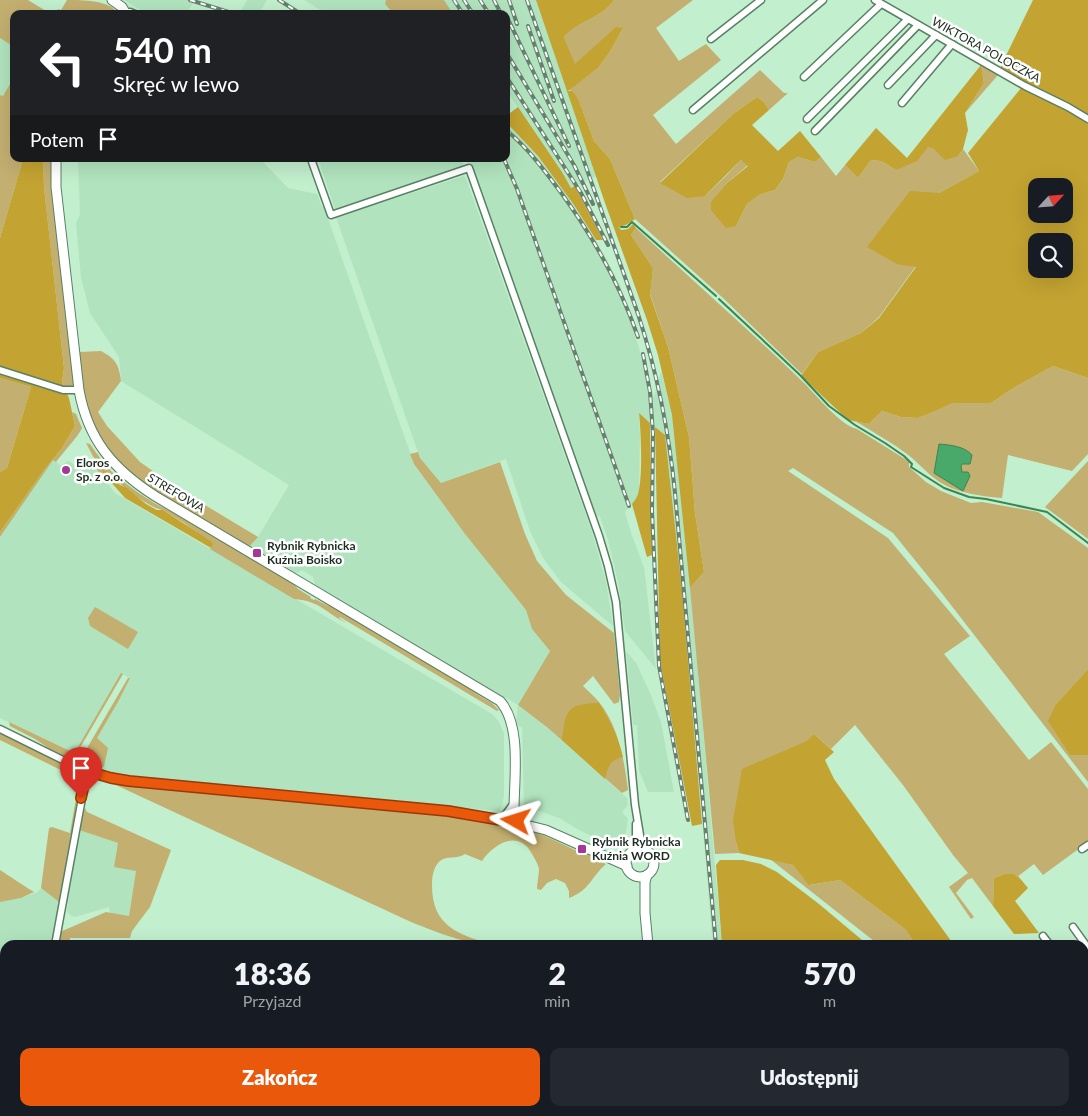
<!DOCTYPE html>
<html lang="pl">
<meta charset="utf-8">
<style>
:root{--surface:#171b24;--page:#242831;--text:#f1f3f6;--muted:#9ea1a6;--accent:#ea580c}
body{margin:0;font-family:Lato,sans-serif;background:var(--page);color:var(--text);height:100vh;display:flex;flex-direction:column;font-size:19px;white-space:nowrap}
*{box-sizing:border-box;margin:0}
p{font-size:16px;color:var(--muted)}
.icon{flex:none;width:28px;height:28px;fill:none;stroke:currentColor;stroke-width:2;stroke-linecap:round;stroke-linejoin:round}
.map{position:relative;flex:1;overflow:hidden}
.side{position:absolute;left:0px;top:940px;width:1089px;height:176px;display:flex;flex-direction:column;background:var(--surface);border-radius:15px 15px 0 0;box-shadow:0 5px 20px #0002}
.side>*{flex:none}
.banner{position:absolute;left:10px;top:10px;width:500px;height:152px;border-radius:10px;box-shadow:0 5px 20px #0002;background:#202124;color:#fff;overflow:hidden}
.needle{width:32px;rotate:64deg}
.buttons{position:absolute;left:1028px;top:178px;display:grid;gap:10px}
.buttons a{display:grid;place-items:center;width:45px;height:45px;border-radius:10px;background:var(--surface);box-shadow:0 5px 20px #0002;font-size:25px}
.pin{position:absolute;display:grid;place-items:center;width:42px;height:42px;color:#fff;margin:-51px -21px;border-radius:50% 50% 50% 0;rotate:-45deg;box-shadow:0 0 5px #0007}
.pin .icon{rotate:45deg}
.me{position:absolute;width:55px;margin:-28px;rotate:276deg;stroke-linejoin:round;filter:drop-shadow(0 0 4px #0008)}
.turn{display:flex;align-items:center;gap:18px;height:105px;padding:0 20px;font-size:22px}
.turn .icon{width:65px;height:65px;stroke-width:2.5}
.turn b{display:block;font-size:35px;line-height:42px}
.then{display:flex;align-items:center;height:48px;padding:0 20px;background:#0003;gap:10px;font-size:19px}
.eta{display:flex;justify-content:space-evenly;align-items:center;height:85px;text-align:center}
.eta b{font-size:30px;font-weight:800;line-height:35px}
.button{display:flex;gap:10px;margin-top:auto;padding:10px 20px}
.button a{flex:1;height:58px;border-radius:10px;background:var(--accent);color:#fff;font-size:20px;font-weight:800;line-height:58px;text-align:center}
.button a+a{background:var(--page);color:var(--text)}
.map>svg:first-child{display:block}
.built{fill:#b1e4be}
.green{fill:#c3af70}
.forest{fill:#c3a331;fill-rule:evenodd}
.water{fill:#48a96a;stroke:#3b8454}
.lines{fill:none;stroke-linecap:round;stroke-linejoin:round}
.stream{stroke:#3b8454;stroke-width:2}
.street-casing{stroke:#588163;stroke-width:9}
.secondary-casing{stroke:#588163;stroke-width:11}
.primary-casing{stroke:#588163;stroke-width:12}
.street{stroke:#fff;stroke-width:6}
.secondary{stroke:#fff;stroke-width:9}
.primary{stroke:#fff;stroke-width:10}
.rail-casing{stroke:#65826d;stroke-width:4}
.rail{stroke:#fff;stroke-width:2;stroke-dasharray:5.5;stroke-linecap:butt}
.route-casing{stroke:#983908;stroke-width:12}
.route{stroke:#ea580c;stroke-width:9}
.poi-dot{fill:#a43898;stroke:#fff;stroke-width:2}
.labels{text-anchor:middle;stroke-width:5;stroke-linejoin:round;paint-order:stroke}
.street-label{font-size:12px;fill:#1c2d21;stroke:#fff}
.poi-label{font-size:12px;font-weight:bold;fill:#1c2d21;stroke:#fff;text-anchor:start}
</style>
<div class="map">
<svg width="1088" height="1116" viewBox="0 0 1088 1116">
<rect width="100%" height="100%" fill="#c2efcd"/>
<g class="built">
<polygon points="124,0 195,0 186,14 147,14"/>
<polygon points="247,0 267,0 259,14 250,12 249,14 239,14"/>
<polygon points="304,0 386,0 385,2 394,14 327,14"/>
<polygon points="444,0 536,0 597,176 571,188 562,172 506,90 506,14 453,14"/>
<polygon points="0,38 14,47 14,77 3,97 0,95"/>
<polygon points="506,122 538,156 574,205 602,251 619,283 654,397 661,371 672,415 687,547 722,945 713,945 682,590 665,435 639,414 640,435 639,492 636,500 625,512 631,533 644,567 656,669 625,631 618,582 608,540 600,517 595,515 469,159 506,159"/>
<polygon points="78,159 260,159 288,188 317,194 322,207 324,207 414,464 465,534 526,610 532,629 550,651 518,705 548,728 627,798 628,805 622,812 628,819 624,845 618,849 579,830 559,818 536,810 524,808 522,728 516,724 518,705 315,585 313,577 302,570 295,574 248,548 258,537 289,485 121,381 119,357 90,313 81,278 76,223 80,214"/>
<polygon points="318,159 461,159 464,166 335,209"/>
<polygon points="464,176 467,181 592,532 606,582 613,626 561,582 543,558 530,531 506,459 441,483 420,458 336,217"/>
<polygon points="53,459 61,466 68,461 71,462 78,469 90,462 115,493 492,714 499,722 504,733 504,796 502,806 499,811 147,778 119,774 90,765 85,753 129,678 122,674 78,747 70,751 0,718 0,537"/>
<polygon points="626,651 636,663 651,695 661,722 674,792 648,792 639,770 637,725 633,725"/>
<polygon points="79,830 118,843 136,871 129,917 110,913 109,907 75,917 70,915 67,911 68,903 66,902"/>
<polygon points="41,888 59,902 52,945 5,945 5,1060 0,1061 0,902 21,898 38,892"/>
<polygon points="5,1065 5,1111 67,1111 49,1116 0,1116 0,1067"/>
</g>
<g class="green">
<polygon points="0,0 28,0 51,14 14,14 14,47 0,38"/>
<path d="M67 0C83 0 111 0 118 14H56L58 9 61 10Z"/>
<polygon points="386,0 444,0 453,14 394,14 385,4"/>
<path d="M614 0H693L656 28 679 61 706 44 721 60 653 115 676 144 760 70 784 93H788L769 110 764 102 757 97 733 114 660 182 675 191 705 196 725 177 741 160 748 165 727 183 711 201 736 226 747 204 761 194 775 190 783 179 789 162 798 157 815 162 821 157 836 176 845 165 858 178 871 160 881 161 896 170 928 147 958 156 963 149 979 171 939 193 916 266 879 317 861 333 818 352 802 374 722 297 635 219 610 159 594 141 578 98 569 89 599 67 611 50 623 28 575 65 564 37C578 21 602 18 614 0Z"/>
<polygon points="981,65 998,75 965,113 984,83"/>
<polygon points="14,77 14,159 23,159 0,238 0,95 3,96"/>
<polygon points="43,159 53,159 75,388 65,388 62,382 64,368 44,187"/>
<path d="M636 228C692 280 749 330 804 383 817 396 840 425 857 429L905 459 909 462V467L926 482 941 491 971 503 982 502 1038 512 1088 548V669L1056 704 1070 755H1088V782L944 596 893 533 793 468 788 471 888 538 970 636 944 654 1029 760 1051 742 1088 789V842L1043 875 1034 864 1017 877 1004 874 994 878 993 906 972 878 967 880 956 893 974 917 971 919 949 887 968 873 953 855 903 785 855 725 831 749 814 734 736 842 739 853 715 854 690 588 704 572 695 513 689 437 668 347 650 294 653 268 631 235Z"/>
<path d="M101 351C116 359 119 365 121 381L98 412 107 426 140 462 180 490 258 537 248 548C226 535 204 521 182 508 146 486 109 464 92 422 84 401 81 377 78 355L80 352Z"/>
<path d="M1053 366 1088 378V454L1072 471 1008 455 1002 498C981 496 962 494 943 484 929 476 920 464 907 454 891 442 873 432 855 421L869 424 882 411 901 417 918 418 936 411 953 403H991L1015 387Z"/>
<polygon points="0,378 31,387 7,468 0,472"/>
<path d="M72 412 76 414 82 428C80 434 62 454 56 462L53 460 0 537V532L44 470 62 448 75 426Z"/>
<path d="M86 443 90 444C97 454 104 464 112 472 125 484 159 509 175 512L291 581 298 589 311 597 310 598 314 600 315 599 330 607 318 599H320L495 703 473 692 492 703 499 710 497 711 340 617 339 618 347 623C325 613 321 601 294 599L210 549 213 545 184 523 163 510C148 508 116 481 104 470L102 473 103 478 95 467V460Z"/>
<path d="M418 452 420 458 441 483 500 462 525 534 537 561 566 595 614 633 620 695 619 702 614 704 593 676 583 686C588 691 594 696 599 702 619 727 624 760 628 790L622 793 548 728 518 705 550 651 532 629 526 610 465 534 414 464 410 454Z"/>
<polygon points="1088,461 1088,539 1045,507"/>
<polygon points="95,607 138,632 128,649 90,626 88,618"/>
<polygon points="121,673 123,674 77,753 69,758 59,755 35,739 10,726 9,722 70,751 78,747"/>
<path d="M128 678H130L119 700 97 738 108 748 104 766 100 770C94 772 85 769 82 763L83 755Z"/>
<polygon points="0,732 83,774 73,835 69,836 72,837 59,902 41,888 49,828 52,827 70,833 79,781 77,778 0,740"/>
<path d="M105 780 137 785 417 811 489 821 541 834 575 850 597 857 601 862 606 864C591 877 590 890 569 898V891L565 883 556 879 547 883 541 890 537 889C537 883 539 875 539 869 538 864 535 859 532 854 519 829 494 843 482 861L465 854C456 860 447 855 440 861 434 866 432 876 432 883 431 927 459 935 495 945 468 945 436 932 411 922Z"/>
<polygon points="85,808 87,812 171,850 150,907 132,931 130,938 70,938 70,945 57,945 60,932 106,912 129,916 136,871 114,867 118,843 79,830"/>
<polygon points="770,859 793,865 810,885 840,880 906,930 913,941 911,945 879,945"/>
<polygon points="0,870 29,889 34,892 21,898 0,902"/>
<polygon points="67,1111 120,1111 129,1116 49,1116"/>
<polygon points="465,1111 534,1111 531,1115 532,1116 475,1116"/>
<polygon points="535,1111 629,1111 628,1116 547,1116"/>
</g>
<g class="forest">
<path d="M536 0H614C602 18 578 21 564 37L575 64 616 27 623 28 611 50 599 67 568 91H572L578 98 594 141 610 159 635 219 626 225 619 227 621 230 628 229 633 224 636 228 631 235 653 268 650 295 668 347 689 437 695 513 704 572 690 588 672 415 658 355 647 320 605 203Z"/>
<path d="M1033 0H1088V378L1053 366 1015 387 991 403H953L936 411 918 418 901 417 882 411 869 424 848 420 801 376 818 352 861 333 879 318 916 267 897 264 867 247 910 191 939 193 979 171 968 153 1021 88 1040 97 1043 91 1000 68ZM1036 186H1064V214H1036ZM1036 241H1064V269H1036Z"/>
<polygon points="981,65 984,83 965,113 968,130 963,149 958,156 945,160 934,149 928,147 917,161 896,170 881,161 871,160 858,178 845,165 876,128 907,158"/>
<polygon points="757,97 764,102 769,110 752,125 778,151 800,131 821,157 815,162 798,157 789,162 783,179 775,190 761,194 747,204 736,226 726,228 711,210 711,201 727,183 748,166 741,160 705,196 687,198 660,183 733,114"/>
<polygon points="518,107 562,172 571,188 575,186 603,240 596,240 574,205 538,156 506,122 506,116"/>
<polygon points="23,159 43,159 44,187 64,368 62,382 69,398 75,426 62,448 44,470 0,532 0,472 7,468 31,387 0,378 0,238"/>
<path d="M639 413 650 423 652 555 647 557 632 504C634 501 637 498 638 494 643 477 641 431 639 413Z"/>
<polygon points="655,427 665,435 682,590 702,824 692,826 660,661"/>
<polygon points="104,470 120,485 127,488 146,504 157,510 163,510 212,542 213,545 211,548 125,498 102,472"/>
<polygon points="1088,669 1088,755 1070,755 1048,721 1056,704"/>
<path d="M599 703C610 720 618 737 623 757 610 760 608 766 605 779L562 740C566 709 567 704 599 703Z"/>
<polygon points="814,734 834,752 825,760 834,779 954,945 911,945 913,941 906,930 840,880 809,885 793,865 739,853 736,842 733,821 742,769 807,741"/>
<polygon points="720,860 743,860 761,864 777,872 819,904 868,945 722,945 716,865"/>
<polygon points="1004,874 1014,874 1017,877 1018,876 1028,888 1015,901 1039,933 1014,934 993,906 994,878"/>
<polygon points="195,1111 255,1111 244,1116 181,1116"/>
<polygon points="300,1111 465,1111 475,1116 289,1116"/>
<rect x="669" y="1111" width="57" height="5"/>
</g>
<path class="water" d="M939 444C950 445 964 446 972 455L970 464H962L961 466 962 472H968L970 476 963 491 934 473Z"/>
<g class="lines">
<g class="stream">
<polyline points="621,227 627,227 632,222 716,296"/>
<polyline points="719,299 800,375 829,406 855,425 885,443 904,456 912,464 911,467 944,488 969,497 986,499 1047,512 1088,543"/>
</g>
<g class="street-casing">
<g id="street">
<polyline points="875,0 1025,86 1068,107 1088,119"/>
<polyline points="126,13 130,12 135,14"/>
<polyline points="711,39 761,0"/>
<polyline points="804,77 881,4"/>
<polyline points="888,85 936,35"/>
<polyline points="902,103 952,44"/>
<polyline points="693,110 823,0"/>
<polyline points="807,119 908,19"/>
<polyline points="815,131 918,25"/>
<polyline points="311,159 331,215 469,168 599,536 608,566 616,602 635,805 641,841 645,850"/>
<polyline points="0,370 63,390 79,390"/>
<polyline points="0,729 79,768 115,779 448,811 518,823"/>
<polyline points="498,819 506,814 514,803"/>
<polyline points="1082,849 1088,845"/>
<polyline points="634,850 636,843 636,824"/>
<polyline points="1073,927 1088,948"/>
<polyline points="1043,936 1050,945"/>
<polyline points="55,945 87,771"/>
<polyline points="1084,979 1088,978"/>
<polyline points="0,1064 5,1062"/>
<polyline points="958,1111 960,1116"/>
<polyline points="1023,1111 1025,1116"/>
</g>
</g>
<g class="secondary-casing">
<g id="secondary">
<polyline points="112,0 122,7 126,14"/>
<path d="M56 159V187L79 390C88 440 113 469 155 496L500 701C522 726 514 778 514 810L515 818 518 823 546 830 627 866"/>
<circle cx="640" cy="863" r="14"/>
<polyline points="647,875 645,882 645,913 648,945"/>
<polyline points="662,1111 663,1116"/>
</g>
</g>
<g class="primary-casing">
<g id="primary">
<polyline points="1084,1098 1088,1096"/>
<polyline points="1055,1116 1063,1111"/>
</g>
</g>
<use href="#street" class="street"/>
<use href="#secondary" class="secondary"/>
<use href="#primary" class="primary"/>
<g class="rail-casing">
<g id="rail">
<polyline points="190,0 235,14"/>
<polyline points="279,0 301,14"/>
<polyline points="454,0 463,14"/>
<polyline points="464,0 473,14"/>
<polyline points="480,0 489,14"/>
<polyline points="494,0 501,14"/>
<polyline points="509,0 517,24"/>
<path d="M527 0 638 314C657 372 669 432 675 493L716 945"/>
<polyline points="506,15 569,146"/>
<polyline points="528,26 554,101"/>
<polyline points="506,52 574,165 593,204"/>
<polyline points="506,76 581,193 608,245"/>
<path d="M506 130C528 148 545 171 562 194 594 238 620 285 638 337"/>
<polyline points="504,159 517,189 629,506"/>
<polyline points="643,354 650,392 653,434 652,511 659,666 688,820"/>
<polyline points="734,1111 735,1116"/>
</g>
</g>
<use href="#rail" class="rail"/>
</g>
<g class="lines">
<g class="route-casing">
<polyline id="route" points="81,798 87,771 111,778 129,781 448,811 518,823 516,821"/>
</g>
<use href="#route" class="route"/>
</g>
<g class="poi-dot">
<circle cx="66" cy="470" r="5"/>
<rect x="252" y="548" width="10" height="10" rx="2.5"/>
<rect x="577" y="844" width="10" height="10" rx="2.5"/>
</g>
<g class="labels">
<g class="street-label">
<text transform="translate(986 50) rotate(29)" y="4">WIKTORA POLOCZKA</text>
<text transform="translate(176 493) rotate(31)" y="4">STREFOWA</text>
</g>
<g class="poi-label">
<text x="76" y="467">Eloros<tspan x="76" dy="14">Sp. z o.o.</tspan></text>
<text x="267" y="550">Rybnik Rybnicka<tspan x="267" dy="14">Kuźnia Boisko</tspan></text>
<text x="592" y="846">Rybnik Rybnicka<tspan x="592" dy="14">Kuźnia WORD</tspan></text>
</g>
</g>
</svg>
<div class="buttons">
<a><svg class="needle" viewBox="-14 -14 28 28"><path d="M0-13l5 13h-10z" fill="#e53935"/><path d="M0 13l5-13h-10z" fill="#9ea1a6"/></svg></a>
<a><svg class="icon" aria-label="search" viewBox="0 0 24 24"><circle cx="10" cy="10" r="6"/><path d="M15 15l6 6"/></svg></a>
</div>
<div class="pin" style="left:81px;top:798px;background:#d93025"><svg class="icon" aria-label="arrive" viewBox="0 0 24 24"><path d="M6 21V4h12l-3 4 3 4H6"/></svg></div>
<svg class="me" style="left:516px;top:821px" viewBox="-20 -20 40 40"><path d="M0-17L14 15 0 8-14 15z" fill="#ea580c" stroke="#fff" stroke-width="4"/></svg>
<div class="banner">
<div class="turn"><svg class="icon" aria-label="left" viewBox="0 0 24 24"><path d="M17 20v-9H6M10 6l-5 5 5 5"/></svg><div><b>540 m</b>Skręć w lewo</div></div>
<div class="then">Potem<svg class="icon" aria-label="arrive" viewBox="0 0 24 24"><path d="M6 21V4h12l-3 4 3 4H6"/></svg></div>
</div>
<section class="side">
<div class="eta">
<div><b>18:36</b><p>Przyjazd</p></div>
<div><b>2</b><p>min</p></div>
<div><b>570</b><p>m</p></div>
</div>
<div class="button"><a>Zakończ</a><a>Udostępnij</a></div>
</section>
</div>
